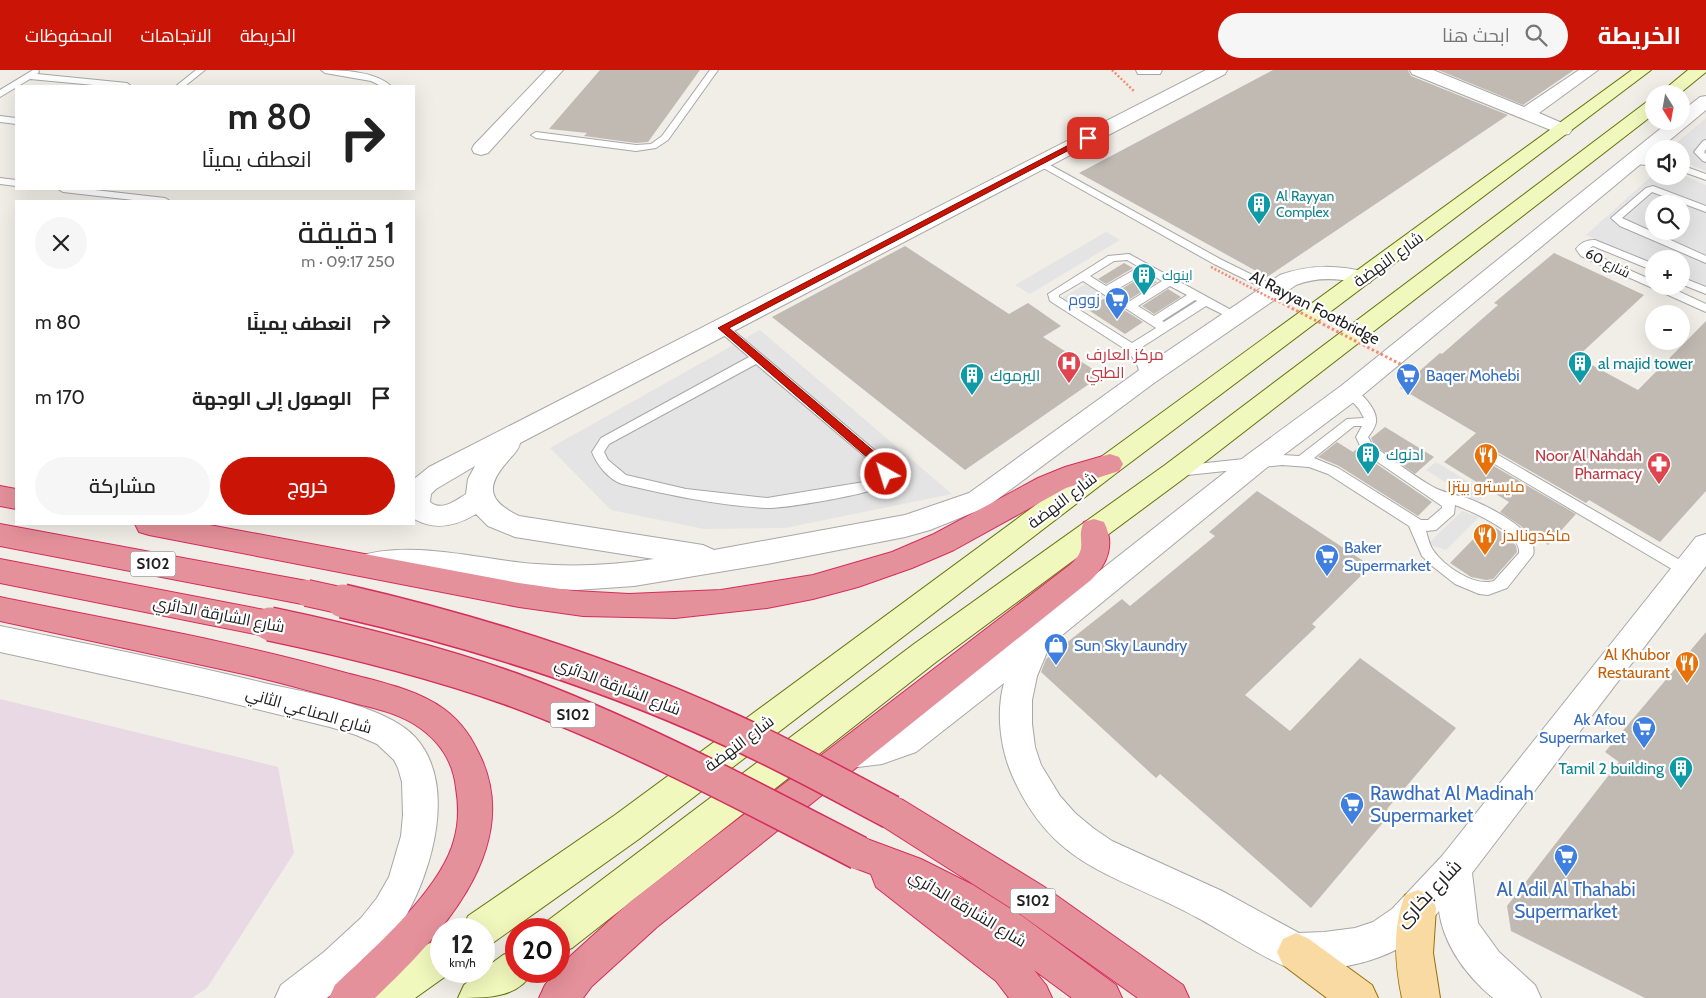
<!DOCTYPE html>
<html lang="ar">
<meta charset="utf-8">
<style>
:root{--surface:#fff;--page:#f6f6f6;--text:#222;--muted:#767676;--accent:#c91406}
body{margin:0;font-family:Cabin,Cairo,sans-serif;background:var(--page);color:var(--text);direction:rtl;height:100vh;display:flex;flex-direction:column;font-size:19px;white-space:nowrap}
*{box-sizing:border-box;margin:0}
p{font-size:16px;color:var(--muted)}
.icon{flex:none;width:28px;height:28px;fill:none;stroke:currentColor;stroke-width:2;stroke-linecap:round;stroke-linejoin:round}
.map{position:relative;flex:1;overflow:hidden;direction:ltr}
.details{position:absolute;left:15px;top:130px;width:400px;height:325px;display:flex;flex-direction:column;background:var(--surface);border-radius:0px;box-shadow:0 5px 20px #0002;direction:rtl}
.details>*{flex:none}
.guide{position:absolute;left:15px;top:15px;width:400px;height:105px;border-radius:0px;box-shadow:0 5px 20px #0002;direction:rtl;background:#fff;color:var(--text);overflow:hidden}
.needle{width:32px;rotate:169deg}
.fabs{position:absolute;left:1645px;top:15px;display:grid;gap:10px}
.fabs a{display:grid;place-items:center;width:45px;height:45px;border-radius:50%;background:var(--surface);box-shadow:0 5px 20px #0002;font-size:25px}
.speed{position:absolute;left:430px;top:848px;display:flex;gap:10px;font-size:25px;font-weight:700;text-align:center}
.speed>*{display:grid;place-content:center;width:65px;height:65px;border-radius:50%;background:var(--surface);box-shadow:0 5px 20px #0002;line-height:1}
.speed small{font-size:12px;font-weight:400}
.speed .limit{border:8px solid #d22;background:#fff;color:#111}
.pin{position:absolute;display:grid;place-items:center;width:42px;height:42px;color:#fff;margin:-21px;border-radius:10px;box-shadow:0 2px 8px #0006}
.me{position:absolute;width:55px;margin:-28px;rotate:321deg;stroke-linejoin:round;filter:drop-shadow(0 0 4px #0008)}
.turn{display:flex;align-items:center;gap:18px;height:105px;padding:0 20px;font-size:22px}
.turn .icon{width:65px;height:65px;stroke-width:2.5}
.turn b{display:block;font-size:35px;line-height:42px}
.round{display:grid;place-items:center;flex:none;width:52px;height:52px;border-radius:26px;background:var(--page)}
.overview{display:flex;align-items:center;justify-content:space-between;height:85px;padding:0 20px}
h1{font-size:30px;font-weight:600;line-height:38px}
.cta{display:flex;gap:10px;margin-top:auto;padding:10px 20px}
.cta a{flex:1;height:58px;border-radius:30px;background:var(--accent);color:#fff;font-size:20px;font-weight:600;line-height:58px;text-align:center}
.cta a+a{background:var(--page);color:var(--text)}
ul{padding:0;list-style:none}
li{display:flex;align-items:center;gap:15px;height:75px;padding:0 20px}
li div{flex:1}
li b{display:block;font-size:19px}
li em{font-style:normal}
header{display:flex;align-items:center;gap:30px;box-sizing:border-box;height:70px;padding:0 25px;background:var(--accent);color:#fff}
header strong{font-size:24px}
nav{display:flex;gap:28px;margin-inline-start:auto;font-size:18px}
.search{width:350px;height:45px;background:var(--page);display:flex;align-items:center;gap:12px;box-sizing:border-box;padding:0 18px;border-radius:28px;color:var(--muted);font-size:19px}
.map>svg:first-child{display:block}
.industrial{fill:#e9d9e5}
.parking{fill:#e4e4e4;fill-rule:evenodd}
.building{fill:#c1bab3}
.lines{fill:none;stroke-linecap:round;stroke-linejoin:round}
.service-casing{stroke:#a7a7a7;stroke-width:2}
.minor-casing{stroke:#a7a7a7;stroke-width:2}
.secondary-casing{stroke:#627508;stroke-width:2}
.primary-casing{stroke:#977105;stroke-width:2}
.motorway-casing{stroke:#d62c5a;stroke-width:2}
.path{stroke:#f68972;stroke-width:2.5;stroke-dasharray:2 2;stroke-linecap:butt}
.service{fill:#fff;fill-rule:evenodd}
.minor{fill:#fff;fill-rule:evenodd}
.secondary{fill:#f1f8bd;fill-rule:evenodd}
.primary{fill:#f9daa3;fill-rule:evenodd}
.motorway{fill:#e5919b;fill-rule:evenodd}
.motorway-bridge-far1-casing{stroke:#d62c5a;stroke-width:28;stroke-linecap:butt}
.motorway-bridge-casing{stroke:#d62c5a;stroke-width:36;stroke-linecap:butt}
.path-bridge-far1{stroke:#f68972;stroke-width:2.5;stroke-dasharray:2 2;stroke-linecap:butt}
.path-bridge{stroke:#f68972;stroke-width:3;stroke-dasharray:2.5 2.5;stroke-linecap:butt}
.motorway-bridge-far1{stroke:#e5919b;stroke-width:26}
.motorway-bridge{stroke:#e5919b;stroke-width:33}
.route{fill:#c91406;stroke:#830d04}
.labels{text-anchor:middle;stroke-width:4.5;stroke-linejoin:round;paint-order:stroke}
.far-culture-label{font-size:14px;fill:#0d838f;stroke:#fff;text-anchor:start}
.far-street-label{font-size:14px;fill:#202020;stroke:#fff}
.shield{fill:#fff;stroke:#636363;stroke-width:1}
.shield-label{font-size:15px;font-weight:bold;fill:#202020}
.street-label{font-size:16px;fill:#202020;stroke:#fff}
.shop-label{font-size:16px;fill:#366cbe;stroke:#fff;text-anchor:start}
.health-label{font-size:16px;fill:#be3a42;stroke:#fff;text-anchor:start}
.culture-label{font-size:16px;fill:#0d838f;stroke:#fff;text-anchor:start}
.food-label{font-size:16px;fill:#c56008;stroke:#fff}
.near-shop-label{font-size:19px;fill:#366cbe;stroke:#fff;text-anchor:start}
.near-street-label{font-size:19px;fill:#202020;stroke:#fff}
</style>
<header>
<strong>الخريطة</strong>
<div class="search"><svg class="icon" aria-label="search" viewBox="0 0 24 24"><circle cx="10" cy="10" r="6"/><path d="M15 15l6 6"/></svg>ابحث هنا</div>
<nav><a>الخريطة</a><a>الاتجاهات</a><a>المحفوظات</a></nav>
</header>
<div class="map">
<svg width="1706" height="928" viewBox="0 0 1706 928">
<rect width="100%" height="100%" fill="#f0eee7"/>
<polygon class="industrial" points="0,629 278,697 294,783 207,918 192,928 0,928"/>
<g class="parking">
<polygon points="1706,48 1706,101 1687,93 1681,89 1681,79 1673,79 1672,77"/>
<path d="M1654 104V106H1681V104L1706 115V220L1681 208V189H1654V196L1586 165ZM1654 134H1681V161H1654Z"/>
<polygon points="1106,162 1120,170 1030,224 1015,215"/>
<polygon points="1085,214 1104,225 1081,240 1062,228"/>
<polygon points="760,260 952,424 785,458 704,459 611,440 550,378"/>
<polygon points="1436,392 1487,423 1477,432 1426,400"/>
<polygon points="1462,441 1479,447 1446,480 1428,474"/>
</g>
<g class="building">
<polygon points="600,0 700,0 648,72 636,73 606,69 584,66 587,63 549,59"/>
<polygon points="1273,0 1408,0 1411,6 1508,45 1267,207 1079,103"/>
<polygon points="1438,0 1574,0 1523,35"/>
<polygon points="905,176 1009,244 1028,233 1061,256 1043,267 1102,305 965,400 772,247"/>
<polygon points="1554,183 1644,225 1577,287 1638,320 1706,251 1706,421 1660,472 1589,430 1586,433 1487,376 1480,378 1478,382 1480,388 1576,444 1548,475 1532,465 1530,467 1521,456 1500,442 1509,432 1444,392 1476,363 1400,318 1440,283 1442,284 1498,235 1494,233"/>
<polygon points="1124,193 1133,198 1106,214 1098,209"/>
<polygon points="1145,205 1157,212 1130,229 1118,221"/>
<polygon points="1168,219 1181,227 1154,244 1142,236"/>
<polygon points="1105,228 1143,252 1125,264 1087,239"/>
<polygon points="1385,357 1434,387 1415,404 1374,375 1371,368"/>
<polygon points="1337,372 1353,382 1359,377 1362,384 1432,432 1418,446 1339,396 1318,387"/>
<polygon points="1257,421 1371,496 1312,554 1316,557 1245,625 1290,661 1360,588 1456,658 1387,739 1392,742 1311,838 1160,704 1156,708 1041,602 1046,589 1122,529 1130,536 1215,466 1209,462"/>
<polygon points="1489,453 1511,469 1516,476 1517,482 1493,509 1486,510 1471,507 1450,493"/>
<polygon points="1706,562 1706,928 1645,928 1511,861 1507,836 1619,692 1605,682"/>
</g>
<g class="lines">
<g class="service-casing">
<g id="service">
<polygon points="33,0 38,0 39,2 37,4 127,13 131,16 104,16 30,9 0,27 0,20"/>
<polygon points="196,0 205,0 185,16 176,16"/>
<path d="M321 0C342 0 375 1 391 16H381L371 11 325 3Z"/>
<polygon points="710,0 718,0 668,70 656,78 636,81 536,68 531,65 536,62 636,75 651,74 662,66"/>
<polygon points="0,46 16,48 16,54 0,52"/>
<polygon points="1706,70 1706,79 1704,82 1706,84 1706,92 1703,91 1694,82 1703,71"/>
<polygon points="1632,88 1654,90 1654,96 1629,93 1627,91"/>
<polygon points="1041,90 1222,190 1277,217 1278,219 1277,221 1269,221 1214,194 1038,95 1038,91"/>
<polygon points="1681,95 1706,104 1706,110 1681,101"/>
<polygon points="0,108 16,110 16,116 0,114"/>
<polygon points="1653,116 1706,136 1706,142 1652,122 1622,148 1706,186 1706,193 1620,156 1611,148 1646,118"/>
<polygon points="58,119 86,119 165,128 170,131 142,131 63,122"/>
<path d="M1595 170 1654 194V201L1593 176 1587 180 1589 182 1654 211V216H1667L1706 234V242L1581 186 1576 179C1581 172 1587 170 1595 170Z"/>
<path d="M1129 184 1242 246 1236 250 1232 249 1206 236 1139 279 1149 294 1152 307 1146 311 1142 310 1137 294 1128 281 1050 231 1048 224 1108 186ZM1127 190 1139 197 1106 216 1090 206 1114 191ZM1147 202 1162 211 1130 231 1114 221ZM1083 211 1156 258 1132 273 1059 227V225ZM1170 216 1187 225 1154 246 1138 236ZM1195 230 1197 231 1164 252 1162 251Z"/>
<polygon points="1681,207 1706,217 1706,224 1681,214"/>
<path d="M723 254 727 255 885 389C891 397 895 407 885 415 873 424 782 439 765 438 716 435 669 425 622 414 608 409 597 395 592 382L601 368 749 287 719 261 717 258ZM756 294 875 395 878 400 877 407 870 411 767 428 686 419 626 405 608 390 604 382 609 374Z"/>
<path d="M1350 318C1361 321 1378 340 1376 352 1375 358 1371 363 1368 367L1373 376C1393 389 1417 409 1437 419 1446 423 1457 425 1467 428 1485 435 1540 460 1533 485L1507 518 1488 525 1479 524 1455 514 1431 495 1422 486 1409 456 1328 404 1309 397 1282 395 1178 406 1173 404 1171 401 1173 398 1178 396 1282 385 1299 386 1347 349 1364 348 1359 339 1344 322ZM1354 356H1362L1356 367 1363 382 1442 436V438L1428 450H1421L1338 398 1314 388ZM1455 435C1471 441 1522 463 1519 483L1494 511C1474 517 1444 496 1433 480 1429 474 1428 467 1426 461L1436 460 1454 444Z"/>
<polygon points="1486,378 1692,497 1694,501 1692,505 1687,507 1682,505 1481,386 1480,383 1481,380"/>
</g>
</g>
<g class="minor-casing">
<g id="minor">
<polygon points="546,0 563,0 488,83 481,85 474,83 472,79 474,75"/>
<polygon points="1136,0 1162,0 1160,4 1138,4"/>
<path d="M1206 0H1227L1225 4 520 373C519 380 512 386 507 392 484 418 490 432 519 446L703 475 714 480 905 445 969 423 1138 301 1280 205C1311 194 1338 195 1370 203L1373 208 1370 213C1360 215 1352 212 1343 210 1326 208 1311 209 1296 215L1154 313 987 437 930 460 905 467 767 494 634 516 576 520 535 518 412 502 367 506 357 503 353 495 357 487C411 469 480 490 536 494 575 497 615 495 654 489L515 467 488 456 476 444C456 456 435 461 414 449V409L429 397ZM475 396 468 409 466 424C456 430 442 442 430 432L431 424 436 419Z"/>
<polygon points="1410,0 1433,0 1524,37 1579,0 1598,0 1539,43 1569,56 1572,60 1569,64 1563,65 1412,4"/>
<path d="M1706 26V40L1659 79H1654V83L1359 328 1265 399 1050 575 1037 606 1032 630V654L1035 677 1041 695 1060 726 1075 743 1093 758 1112 771 1222 821 1299 863 1324 862 1355 858 1373 852 1392 839 1442 786 1696 467 1706 464V496L1472 803 1478 853 1499 882 1535 915 1541 928H1493C1467 906 1444 876 1439 841 1432 849 1426 857 1419 864 1392 890 1335 902 1298 900 1282 900 1217 858 1198 848 1116 803 1054 800 1012 705 1000 677 996 642 1004 613L916 682 882 694 850 698 839 694 834 683 839 672C857 665 876 666 895 660L966 606 1247 385 1341 316 1670 51H1681V42L1700 27Z"/>
<path d="M0 556C87 574 174 591 260 612 302 622 385 634 415 667 457 713 433 798 406 846 390 875 365 898 339 918 335 921 331 926 326 928 318 928 286 928 275 928L281 915 324 882 361 848 377 828 389 807 401 766 403 745 402 712 398 698 394 690 377 674 356 665 330 657 202 626 0 582Z"/>
</g>
</g>
<g class="secondary-casing">
<g id="secondary">
<polygon points="1632,0 1651,0 1119,401 639,769 494,872 484,876 484,859 463,859 468,846 615,745 1101,387"/>
<polygon points="1688,0 1706,0 1706,2 1679,24 1659,24"/>
<polygon points="1654,30 1654,44 1183,409 936,592 572,878 559,883 559,859 543,859 546,852 914,574 1165,395 1648,31"/>
<polygon points="441,868 441,901 453,901 415,928 363,928 369,915 428,874"/>
<path d="M516 879V901H533C519 928 488 928 458 928L464 915 481 901H484V899L503 885Z"/>
</g>
</g>
<g class="primary-casing">
<g id="primary">
<path d="M1418 820 1431 825 1436 838 1433 883 1440 928H1402C1395 894 1392 858 1405 825Z"/>
<polygon points="1296,863 1309,869 1372,915 1378,928 1327,928 1283,895 1277,882 1283,869"/>
</g>
</g>
<g class="motorway-casing">
<g id="motorway">
<polygon points="1110,384 1119,387 1123,394 1119,401 1066,418 954,480 912,498 858,517 813,529 767,538 675,548 583,546 519,537 149,465 139,462 135,454 204,454 519,513 575,521 629,524 721,520 813,505 892,482 934,464 1038,408 1065,397"/>
<polygon points="0,416 16,419 16,439 0,436"/>
<path d="M1094 449 1104 452C1115 474 1108 494 1091 510L657 857 592 916 583 928H539L545 915 556 901H559V898L566 890 631 831 1071 494C1090 476 1075 470 1084 452Z"/>
<polygon points="0,454 307,511 317,515 321,523 317,531 307,535 0,476"/>
<polygon points="0,489 270,541 280,545 285,554 280,563 270,567 0,513"/>
<path d="M0 527C115 551 233 571 346 603 380 612 416 619 444 639 463 653 473 670 482 690 522 782 436 870 375 928H329L335 915C372 880 441 820 454 770 459 753 459 736 456 718 453 690 438 669 414 654 396 643 374 638 354 633 318 623 283 613 248 605 165 587 83 569 0 551Z"/>
<polygon points="891,726 903,730 1043,816 1183,915 1189,928 1138,928 1017,842 879,754 874,742 879,730"/>
<polygon points="859,766 921,789 973,815 1022,846 1116,915 1122,928 1072,928 1034,900 1046,915 1052,928 1009,928 996,911 876,817 871,804 847,795 842,783 847,771"/>
</g>
</g>
<polyline class="path" points="1112,0 1135,22"/>
<use href="#service" class="service"/>
<use href="#minor" class="minor"/>
<use href="#secondary" class="secondary"/>
<use href="#primary" class="primary"/>
<use href="#motorway" class="motorway"/>
<g class="motorway-bridge-far1-casing">
<polyline id="motorway-bridge-far1" points="307,523 348,532"/>
</g>
<g class="motorway-bridge-casing">
<g id="motorway-bridge">
<path d="M343 531C474 561 603 602 726 658 782 683 836 713 891 742"/>
<path d="M270 554C351 571 432 591 511 619 631 663 745 724 859 783"/>
</g>
</g>
<polyline class="path-bridge-far1" points="1211,197 1276,231"/>
<polyline class="path-bridge" points="1274,229 1408,298"/>
<use href="#motorway-bridge-far1" class="motorway-bridge-far1"/>
<use href="#motorway-bridge" class="motorway-bridge"/>
</g>
<polygon class="route" points="1086,66 1092,68 729,258 884,390 890,398 890,406 882,406 876,395 718,258"/>
<defs>
<g id="building-pin" transform="scale(1.25)"><path d="M0 17L-7.5 6A9.5 9.5 0 1 1 7.5 6Z" fill="#0f9aa8" stroke="#fff"/><path d="M-4-6H4V6H1V3H-1V6H-4ZM-2.5-4.3h1.7v1.8h-1.7ZM.8-4.3h1.7v1.8H.8ZM-2.5-1h1.7V.8h-1.7ZM.8-1h1.7V.8H.8Z" fill="#fff"/></g>
<g id="supermarket-pin" transform="scale(1.25)"><path d="M0 17L-7.5 6A9.5 9.5 0 1 1 7.5 6Z" fill="#3f7fe0" stroke="#fff"/><path d="M-6-5.5h2.5l.6 2H6L4.5 2H-2.5L-4.4-4H-6ZM-1.5 3.2a1.3 1.3 0 1 0 .1 0ZM3 3.2a1.3 1.3 0 1 0 .1 0Z" fill="#fff"/></g>
<g id="hospital-pin" transform="scale(1.25)"><path d="M0 17L-7.5 6A9.5 9.5 0 1 1 7.5 6Z" fill="#e0444e" stroke="#fff"/><path d="M-5-5h3v3.5h4V-5h3V5h-3V1.5h-4V5h-3Z" fill="#fff"/></g>
<g id="restaurant-pin" transform="scale(1.25)"><path d="M0 17L-7.5 6A9.5 9.5 0 1 1 7.5 6Z" fill="#e8710a" stroke="#fff"/><path d="M-5-6h1v4h1v-4h1v4h1v-4h1v5L-1.5 .5V6h-2V.5L-5-1ZM5-6V6H3V1.5H1.5Q1.5-4 5-6Z" fill="#fff"/></g>
<g id="pharmacy-pin" transform="scale(1.25)"><path d="M0 17L-7.5 6A9.5 9.5 0 1 1 7.5 6Z" fill="#e0444e" stroke="#fff"/><path d="M-2-6h4v4h4v4h-4v4h-4v-4h-4v-4h4Z" fill="#fff"/></g>
<g id="shop-pin" transform="scale(1.25)"><path d="M0 17L-7.5 6A9.5 9.5 0 1 1 7.5 6Z" fill="#3f7fe0" stroke="#fff"/><path d="M-5-2.5h2.3a2.7 3.5 0 0 1 5.4 0H5L5.5 6h-11ZM-1.5-2.5h3a1.5 2.3 0 0 0-3 0Z" fill="#fff"/></g>
</defs>
<g fill-rule="evenodd">
<use href="#building-pin" x="1259" y="134"/>
<use href="#building-pin" x="1144" y="205"/>
<use href="#supermarket-pin" x="1117" y="229"/>
<use href="#hospital-pin" x="1069" y="293"/>
<use href="#building-pin" x="1580" y="293"/>
<use href="#building-pin" x="972" y="305"/>
<use href="#supermarket-pin" x="1408" y="305"/>
<use href="#building-pin" x="1368" y="384"/>
<use href="#restaurant-pin" x="1486" y="385"/>
<use href="#pharmacy-pin" x="1659" y="394"/>
<use href="#restaurant-pin" x="1485" y="465"/>
<use href="#supermarket-pin" x="1327" y="486"/>
<use href="#shop-pin" x="1056" y="575"/>
<use href="#restaurant-pin" x="1687" y="593"/>
<use href="#supermarket-pin" x="1644" y="658"/>
<use href="#building-pin" x="1681" y="698"/>
<use href="#supermarket-pin" x="1352" y="734"/>
<use href="#supermarket-pin" x="1566" y="786"/>
</g>
<g class="labels">
<g class="far-culture-label">
<text x="1276" y="131">Al Rayyan<tspan x="1276" dy="16">Complex</tspan></text>
<text x="1162" y="210">اينوك</text>
</g>
<g class="far-street-label">
<text transform="translate(1608 193) rotate(27)" y="5">شارع 60</text>
</g>
<g class="shield">
<rect x="130.5" y="481.5" width="45" height="25" rx="4"/>
<rect x="550.5" y="632.5" width="45" height="25" rx="4"/>
<rect x="1010.5" y="818.5" width="45" height="25" rx="4"/>
</g>
<g class="shield-label">
<text x="153" y="499">S102</text>
<text x="573" y="650">S102</text>
<text x="1033" y="836">S102</text>
</g>
<g class="street-label">
<text transform="translate(1388 189) rotate(-36)" y="6">شارع النهضة</text>
<text transform="translate(1315 237) rotate(27)" y="6">Al Rayyan Footbridge</text>
<text transform="translate(1062 430) rotate(-37)" y="6">شارع النهضة</text>
<text transform="translate(219 544) rotate(11)" y="6">شارع الشارقة الدائري</text>
<text transform="translate(618 616) rotate(21)" y="6">شارع الشارقة الدائري</text>
<text transform="translate(309 640) rotate(16)" y="6">شارع الصناعي الثاني</text>
<text transform="translate(739 673) rotate(-37)" y="6">شارع النهضة</text>
<text transform="translate(968 838) rotate(31)" y="6">شارع الشارقة الدائري</text>
</g>
<g class="shop-label">
<text x="1100" y="235" text-anchor="end">زووم</text>
<text x="1426" y="311">Baqer Mohebi</text>
<text x="1344" y="483">Baker<tspan x="1344" dy="18">Supermarket</tspan></text>
<text x="1074" y="581">Sun Sky Laundry</text>
<text x="1626" y="655" text-anchor="end">Ak Afou<tspan x="1626" dy="18">Supermarket</tspan></text>
</g>
<g class="health-label">
<text x="1086" y="290">مركز العارف<tspan x="1086" dy="18">الطبي</tspan></text>
<text x="1642" y="391" text-anchor="end">Noor Al Nahdah<tspan x="1642" dy="18">Pharmacy</tspan></text>
</g>
<g class="culture-label">
<text x="1598" y="299">al majid tower</text>
<text x="990" y="311">اليرموك</text>
<text x="1386" y="390">ادنوك</text>
<text x="1664" y="704" text-anchor="end">Tamil 2 building</text>
</g>
<g class="food-label">
<text x="1486" y="422">مايسترو بيتزا</text>
<text x="1502" y="471" text-anchor="start">ماكدونالدز</text>
<text x="1670" y="590" text-anchor="end">Al Khubor<tspan x="1670" dy="18">Restaurant</tspan></text>
</g>
<g class="near-shop-label">
<text x="1370" y="730">Rawdhat Al Madinah<tspan x="1370" dy="22">Supermarket</tspan></text>
<text x="1566" y="826" text-anchor="middle">Al Adil Al Thahabi<tspan x="1566" dy="22">Supermarket</tspan></text>
</g>
<g class="near-street-label">
<text transform="translate(1428 823) rotate(-46)" y="7">شارع بخارى</text>
</g>
</g>
</svg>
<div class="fabs">
<a><svg class="needle" viewBox="-14 -14 28 28"><path d="M0-13l5 13h-10z" fill="#e53935"/><path d="M0 13l5-13h-10z" fill="#767676"/></svg></a>
<a><svg class="icon" aria-label="sound" viewBox="0 0 24 24"><path d="M4 9h4l5-4v14l-5-4H4zM17 9q2 3 0 6"/></svg></a>
<a><svg class="icon" aria-label="search" viewBox="0 0 24 24"><circle cx="10" cy="10" r="6"/><path d="M15 15l6 6"/></svg></a>
<a>+</a>
<a>−</a>
</div>
<div class="speed"><div>12<small>km/h</small></div><div class="limit">20</div></div>
<div class="pin" style="left:1088px;top:68px;background:#d93025"><svg class="icon" aria-label="arrive" viewBox="0 0 24 24"><path d="M6 21V4h12l-3 4 3 4H6"/></svg></div>
<svg class="me" style="left:886px;top:404px" viewBox="-20 -20 40 40"><circle r="17" fill="#c91406" stroke="#fff" stroke-width="3"/><path d="M0-11L8 9 0 5-8 9z" fill="#fff"/></svg>
<div class="guide">
<div class="turn"><svg class="icon" aria-label="right" viewBox="0 0 24 24"><path d="M7 20v-9h11M14 6l5 5-5 5"/></svg><div><b>80 m</b>انعطف يمينًا</div></div>
</div>
<section class="details">
<div class="overview"><div><h1>1 دقيقة</h1><p>250 m · 09:17</p></div><a class="round"><svg class="icon" aria-label="close" viewBox="0 0 24 24"><path d="M6 6l12 12M18 6L6 18"/></svg></a></div>
<ul>
<li><svg class="icon" aria-label="right" viewBox="0 0 24 24"><path d="M7 20v-9h11M14 6l5 5-5 5"/></svg><div><b>انعطف يمينًا</b></div><em>80 m</em></li>
<li><svg class="icon" aria-label="arrive" viewBox="0 0 24 24"><path d="M6 21V4h12l-3 4 3 4H6"/></svg><div><b>الوصول إلى الوجهة</b></div><em>170 m</em></li>
</ul>
<div class="cta"><a>خروج</a><a>مشاركة</a></div>
</section>
</div>
